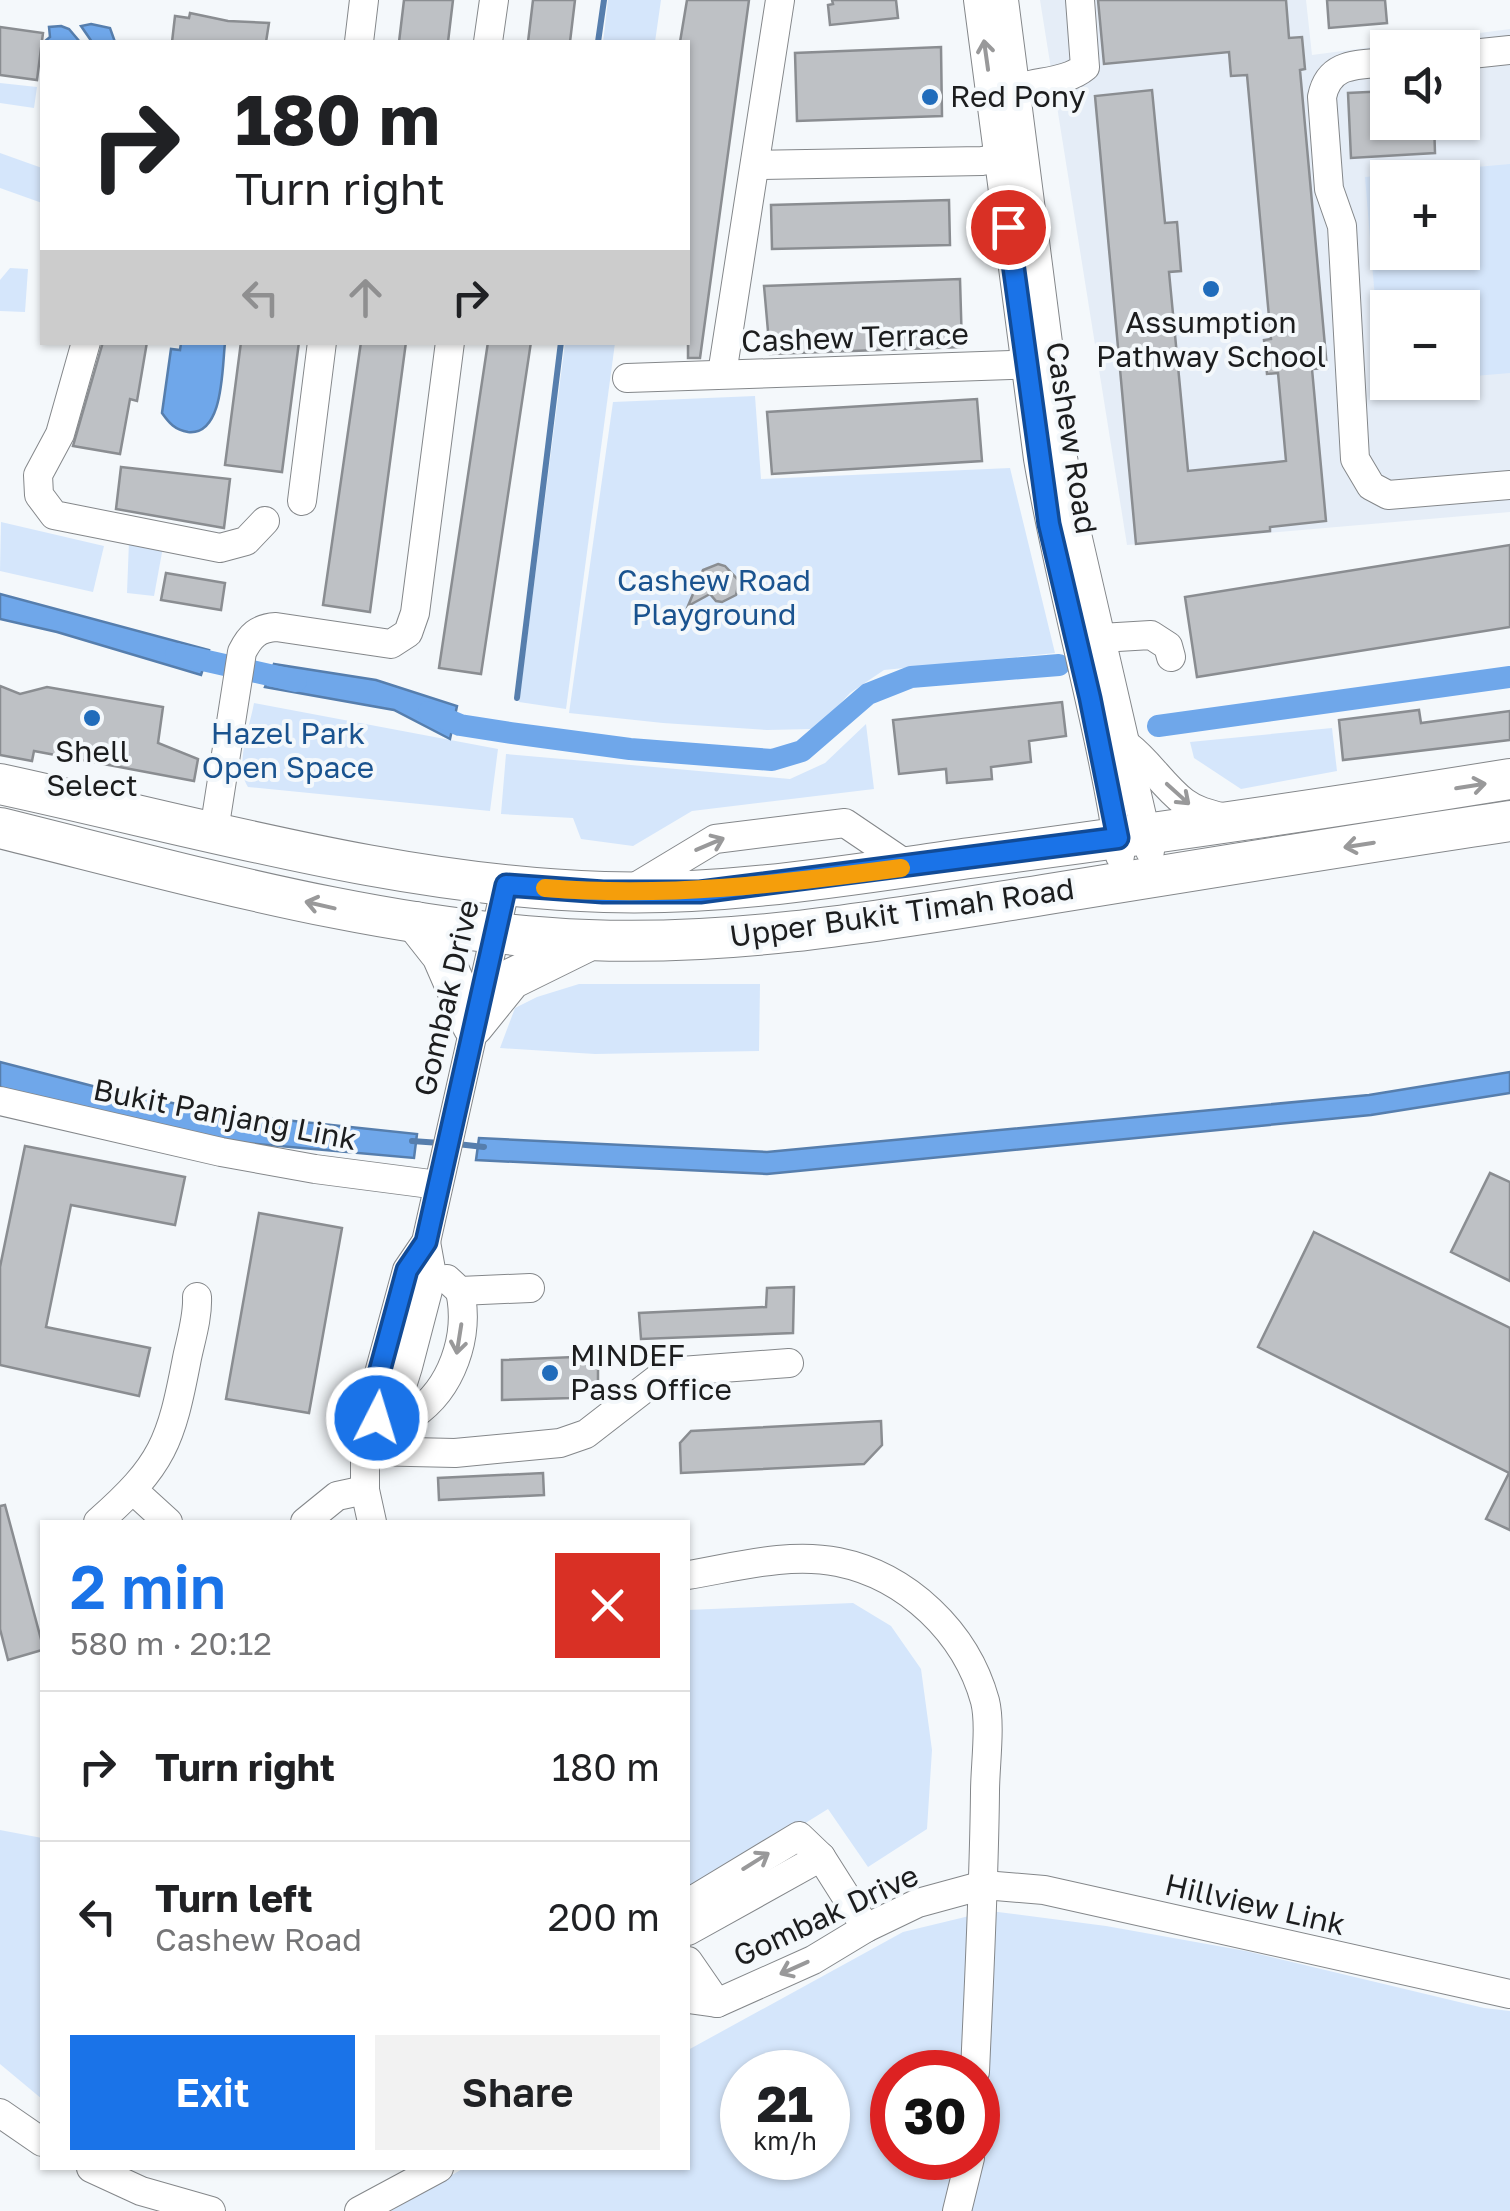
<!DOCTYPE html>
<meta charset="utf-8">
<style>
:root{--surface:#fff;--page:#f2f2f2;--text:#202124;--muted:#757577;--line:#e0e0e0;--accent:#1a73e8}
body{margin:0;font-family:"Golos Text",sans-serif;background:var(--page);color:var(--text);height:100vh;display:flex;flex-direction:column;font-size:38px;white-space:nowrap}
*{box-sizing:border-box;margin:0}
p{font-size:32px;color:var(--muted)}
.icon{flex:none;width:55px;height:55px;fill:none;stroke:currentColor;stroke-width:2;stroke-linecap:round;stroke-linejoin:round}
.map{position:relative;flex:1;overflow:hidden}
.side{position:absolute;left:40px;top:1520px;width:650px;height:650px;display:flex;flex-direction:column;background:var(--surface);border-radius:0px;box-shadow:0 2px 8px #0004}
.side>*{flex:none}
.guide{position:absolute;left:40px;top:40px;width:650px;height:305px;border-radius:0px;box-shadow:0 2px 8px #0004;background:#fff;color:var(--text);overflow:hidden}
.buttons{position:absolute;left:1370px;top:30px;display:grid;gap:20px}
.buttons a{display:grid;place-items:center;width:110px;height:110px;border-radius:0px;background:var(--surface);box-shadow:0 2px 8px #0004;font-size:50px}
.speed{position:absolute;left:720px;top:2050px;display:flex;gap:20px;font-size:50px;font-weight:700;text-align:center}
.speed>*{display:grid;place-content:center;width:130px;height:130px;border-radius:50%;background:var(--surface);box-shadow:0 2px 8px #0004;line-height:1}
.speed small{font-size:25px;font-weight:400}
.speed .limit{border:15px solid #d22;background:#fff;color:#111}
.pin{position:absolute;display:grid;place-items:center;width:85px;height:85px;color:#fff;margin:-42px;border:5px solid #fff;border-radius:50%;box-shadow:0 2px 10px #0007}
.me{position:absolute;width:110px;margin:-55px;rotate:5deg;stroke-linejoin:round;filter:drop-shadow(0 0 8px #0008)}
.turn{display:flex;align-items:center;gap:35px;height:210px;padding:0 30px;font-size:45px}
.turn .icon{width:130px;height:130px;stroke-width:2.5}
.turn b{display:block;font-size:70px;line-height:85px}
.lanes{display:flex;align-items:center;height:95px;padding:0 30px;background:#0003;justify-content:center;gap:50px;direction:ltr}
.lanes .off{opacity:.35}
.round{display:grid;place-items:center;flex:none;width:105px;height:105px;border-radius:0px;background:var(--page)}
.headline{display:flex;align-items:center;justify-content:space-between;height:170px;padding:0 30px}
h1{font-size:60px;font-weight:600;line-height:75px;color:var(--accent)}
.button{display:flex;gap:20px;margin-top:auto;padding:20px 30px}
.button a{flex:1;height:115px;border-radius:0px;background:var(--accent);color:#fff;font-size:40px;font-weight:600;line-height:115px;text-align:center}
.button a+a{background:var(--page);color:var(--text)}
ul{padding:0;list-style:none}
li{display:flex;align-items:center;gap:30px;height:150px;padding:0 30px;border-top:2px solid var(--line)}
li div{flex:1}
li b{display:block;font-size:38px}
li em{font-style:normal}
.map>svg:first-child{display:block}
.built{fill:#e5edf7;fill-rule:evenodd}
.green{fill:#d5e6fb;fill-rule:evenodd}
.water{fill:#6fa7ea;stroke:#567ead;stroke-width:2.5}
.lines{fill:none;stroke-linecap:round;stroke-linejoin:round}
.stream{stroke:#567ead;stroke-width:6}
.canal{stroke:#6fa7ea;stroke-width:22}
.building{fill:#bec1c5;stroke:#8a8d91;stroke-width:2.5}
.minor-casing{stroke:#84878a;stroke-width:30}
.highway-casing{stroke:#84878a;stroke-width:42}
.minor{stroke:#fff;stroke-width:28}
.highway{stroke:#fff;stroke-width:40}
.oneway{stroke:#99999a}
.route-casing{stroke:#114b97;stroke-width:25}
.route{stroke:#1a73e8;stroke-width:18}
.slow{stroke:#f59e0b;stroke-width:18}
.poi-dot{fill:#206cbb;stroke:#f4f8fb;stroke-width:4}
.labels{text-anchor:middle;stroke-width:8;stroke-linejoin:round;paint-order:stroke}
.poi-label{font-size:30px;fill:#1c1d1e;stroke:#f4f8fb;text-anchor:start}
.street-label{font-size:30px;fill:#1c1d1e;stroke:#f4f8fb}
.park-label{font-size:30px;fill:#1a538f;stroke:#f4f8fb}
</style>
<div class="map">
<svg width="1510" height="2211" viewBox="0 0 1510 2211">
<rect width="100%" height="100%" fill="#f4f8fb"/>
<path class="built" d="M1040 0H1306L1312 55 1510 29V512L1127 545ZM1388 48H1462V122H1388ZM1388 178H1462V252H1388ZM1388 308H1462V382H1388Z"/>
<g class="green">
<polygon points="608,0 661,0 655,42 603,42"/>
<polygon points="0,83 37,87 34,108 0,103"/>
<polygon points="0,153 42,168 42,203 0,188"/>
<path d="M1510 164V373L1463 377 1462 308H1388V382L1403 383 1382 384 1365 177ZM1388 178H1462V252H1388Z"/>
<polygon points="10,268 28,269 25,312 0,311 0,280"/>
<polygon points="565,343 615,343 566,709 519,702"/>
<polygon points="755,396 761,479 1010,468 1055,653 884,670 850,693 822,723 812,729 767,730 663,723 569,713 613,402"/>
<polygon points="1,522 104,546 93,592 0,571"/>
<polygon points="129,541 163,547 154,596 127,593"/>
<path d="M254 703 498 749 490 811 248 787C234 766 250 726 254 703Z"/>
<polygon points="866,724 874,789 692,811 633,846 581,839 573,818 501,814 506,754 790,779 825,763"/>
<polygon points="1332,728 1337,771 1241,789 1194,758 1190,742"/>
<polygon points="579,984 760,984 759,1051 595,1054 500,1048 515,1008 537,997"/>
<polygon points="853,1603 891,1626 921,1669 932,1750 927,1829 868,1867 828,1809 688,1896 688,1610"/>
<polygon points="0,1830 42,1838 42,2099 0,2064"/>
<path d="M990 1911 1106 1926 1246 1951 1484 2008 1510 2011V2211H391L464 2168H688V2050L903 1932ZM742 2072H828V2158H742ZM892 2072H978V2158H892Z"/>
</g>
<g class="water">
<polygon points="91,24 110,28 115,42 92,42 81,26"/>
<polygon points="61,26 69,29 80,42 44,42 50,37 49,27"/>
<path d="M181 343H225C222 367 224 436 188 432 175 430 169 423 162 413L171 349 180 350Z"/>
<polygon points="0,594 209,650 201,675 57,632 0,619"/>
<polygon points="274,664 376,680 457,706 450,739 394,710 265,687"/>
<polygon points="0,1062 108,1090 227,1114 417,1134 414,1158 223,1141 0,1088"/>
<polygon points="1510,1072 1510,1093 1371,1115 767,1174 476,1160 479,1138 767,1152 1369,1095"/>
</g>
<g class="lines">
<g class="stream">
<polyline points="598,42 604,0"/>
<polyline points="517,698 561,342"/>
<polyline points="412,1141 440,1143"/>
<polyline points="457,1144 484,1147"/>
</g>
<g class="canal">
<polyline points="176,654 296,681"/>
<polyline points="429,712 460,725 511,733 630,749 772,760 802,751 868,694 911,677 1059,665"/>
<polyline points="1158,726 1510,677"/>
</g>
</g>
<g class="building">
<polygon points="404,0 453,0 448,42 399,42"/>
<polygon points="533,0 575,0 570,42 528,42"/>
<polygon points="687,0 749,0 700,358 688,358 688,42 680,42"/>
<polygon points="832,0 896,0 898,18 830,25 828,5 833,4"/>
<polygon points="1098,0 1286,0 1289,38 1302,37 1305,69 1300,70 1327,368 1312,369 1326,521 1270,527 1270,531 1136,544 1095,96 1152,90 1165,223 1177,222 1181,271 1169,272 1188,471 1286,461 1278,373 1267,374 1264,340 1271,339 1247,75 1231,76 1229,52 1104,64"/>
<polygon points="1327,0 1385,0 1387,23 1329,28"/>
<polygon points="190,13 228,21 269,23 266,42 172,42 175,16 189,18"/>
<polygon points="0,27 43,33 37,80 0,75"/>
<polygon points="941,47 942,116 797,121 795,53"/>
<polygon points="1388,91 1388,122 1434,122 1435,153 1351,158 1348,93"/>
<polygon points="949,200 950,245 772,249 771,205"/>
<polygon points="960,279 962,347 770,354 764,286"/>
<polygon points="103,342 147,342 137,401 130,399 120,454 73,446"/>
<polygon points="241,342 299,342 282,472 225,465"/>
<polygon points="361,342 406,342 370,612 323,605"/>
<polygon points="488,342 531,342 481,674 439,668"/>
<polygon points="977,399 982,461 772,474 767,412"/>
<polygon points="121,467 230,479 224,528 116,509"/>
<polygon points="1510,545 1510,627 1197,677 1185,597"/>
<polygon points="718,564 725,566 739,581 736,595 722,602 716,601 710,594 688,606 703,570"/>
<polygon points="166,573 225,583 221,610 161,600"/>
<polygon points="0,686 20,694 47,687 163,707 158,743 198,759 194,781 34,751 32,761 0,755"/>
<polygon points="1062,702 1066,736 1029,741 1031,762 991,767 992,779 947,783 946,769 899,774 893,720"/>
<polygon points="1419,710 1421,723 1510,711 1510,740 1343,760 1339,720"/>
<polygon points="25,1146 185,1177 175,1225 71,1205 46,1327 150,1348 139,1396 0,1365 0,1267"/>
<polygon points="1490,1173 1510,1182 1510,1281 1451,1252"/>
<polygon points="259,1213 342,1228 309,1413 226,1399"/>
<polygon points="1314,1232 1510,1328 1510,1530 1486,1519 1509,1473 1258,1347"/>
<polygon points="794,1287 793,1333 641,1339 639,1313 766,1307 767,1288"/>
<polygon points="598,1356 598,1387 571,1388 572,1398 502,1400 502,1360"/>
<polygon points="881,1421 882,1445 864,1464 681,1473 680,1443 691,1431"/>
<polygon points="543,1473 544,1495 439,1500 438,1478"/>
<polygon points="5,1505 42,1643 42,1650 8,1660 0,1629 0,1506"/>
</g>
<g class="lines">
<g class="minor-casing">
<g id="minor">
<path d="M978 0 1038 459C1061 593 1100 722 1120 856"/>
<polyline points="1004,0 1062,452 1074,521 1150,851"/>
<polyline points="359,42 364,0"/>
<polyline points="488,42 494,0"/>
<polyline points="1462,55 1510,50"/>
<path d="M1388 62C1357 65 1329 62 1322 97L1329 189 1342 226 1355 459 1371 486 1388 495 1510 485"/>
<path d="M1002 96C1027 79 1062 86 1085 67L1080 0"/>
<polyline points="755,165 982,161 1018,155"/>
<polyline points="86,342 60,434 38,475 39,495 54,515 220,548 246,541 265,521"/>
<polyline points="722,374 780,0"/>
<polyline points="627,378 1041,364"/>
<polyline points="302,501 322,342"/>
<polyline points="1084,639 1151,635 1168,646 1171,657"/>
<path d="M1128 746C1149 762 1163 786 1184 802 1197 812 1214 815 1229 819"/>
<path d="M214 831 242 652C250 636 258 628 276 627L391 644 408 633 415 613 450 342"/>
<polyline points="627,892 715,839 845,823 910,867"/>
<polyline points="0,1101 221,1152 315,1169 438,1185"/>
<polyline points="447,1279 460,1291 530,1288"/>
<polyline points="377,1418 402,1386 408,1367 432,1275 426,1242"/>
<path d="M371 1436C385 1430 401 1424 413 1415 452 1389 470 1336 460 1291"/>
<polyline points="367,1451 455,1453 560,1443 586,1434 657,1379 681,1371 789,1363"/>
<polyline points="134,1491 168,1522"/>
<path d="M98 1522C163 1465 171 1442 187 1358 191 1339 198 1317 197 1297"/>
<polyline points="305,1522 337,1496 365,1490"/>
<polyline points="372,1522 365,1490 365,1459 377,1418 378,1377 407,1270 426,1242 506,885"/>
<path d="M688 1575C736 1567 789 1552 838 1562 907 1576 966 1632 985 1701 991 1725 985 1766 985 1792 984 1886 979 1979 975 2072"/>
<polyline points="688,1903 799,1836 821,1857 866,1928"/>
<polyline points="688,1931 821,1857"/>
<polyline points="688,1961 717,2003"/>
<polyline points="688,1999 717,2003 813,1960 866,1928 918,1903 984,1885 1044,1890 1510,1994"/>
<polyline points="0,2113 42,2142"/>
<polyline points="91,2168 141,2191 211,2211"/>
<polyline points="359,2211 439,2168"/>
<polyline points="957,2211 970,2158"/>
</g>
</g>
<g class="highway-casing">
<g id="highway">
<path d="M0 784C199 827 399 886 604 892 727 896 849 875 970 858 1151 834 1330 808 1510 779"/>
<path d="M0 828C194 876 388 932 588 940 735 946 879 921 1024 898 1186 872 1348 845 1510 821"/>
<polyline points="416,922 442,955 473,1026 511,979 584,943"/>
</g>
</g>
<use href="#minor" class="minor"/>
<use href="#highway" class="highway"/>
</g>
<defs><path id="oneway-shaft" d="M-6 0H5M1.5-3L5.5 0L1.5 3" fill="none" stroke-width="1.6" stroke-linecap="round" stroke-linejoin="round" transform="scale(2.5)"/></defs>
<g class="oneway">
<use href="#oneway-shaft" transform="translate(986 55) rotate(-98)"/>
<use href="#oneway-shaft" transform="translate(1471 786) rotate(-9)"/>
<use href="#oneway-shaft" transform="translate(1178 794) rotate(42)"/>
<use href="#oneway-shaft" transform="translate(710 844) rotate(-23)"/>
<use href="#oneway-shaft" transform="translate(1359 845) rotate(171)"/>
<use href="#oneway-shaft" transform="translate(320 905) rotate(-167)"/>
<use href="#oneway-shaft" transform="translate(459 1339) rotate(99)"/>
<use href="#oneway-shaft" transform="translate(756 1861) rotate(-32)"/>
<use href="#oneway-shaft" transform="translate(794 1968) rotate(156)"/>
</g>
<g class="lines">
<g class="route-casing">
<polyline id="route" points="377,1418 378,1377 407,1270 426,1242 506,885 603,892 700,892 1118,838 1090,698 1049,524 1008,227"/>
</g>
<use href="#route" class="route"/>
<path class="slow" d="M545 888C668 898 780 884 901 868"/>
</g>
<g class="poi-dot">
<circle cx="930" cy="97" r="10"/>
<circle cx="1211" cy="289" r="10"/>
<circle cx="92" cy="718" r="10"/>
<circle cx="550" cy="1373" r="10"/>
</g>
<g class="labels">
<g class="poi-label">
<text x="950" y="107">Red Pony</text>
<text x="1211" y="333" text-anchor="middle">Assumption<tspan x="1211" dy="34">Pathway School</tspan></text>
<text x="92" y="762" text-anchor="middle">Shell<tspan x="92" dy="34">Select</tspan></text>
<text x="570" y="1366">MINDEF<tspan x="570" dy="34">Pass Office</tspan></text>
</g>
<g class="street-label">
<text transform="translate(855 338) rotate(-2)" y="10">Cashew Terrace</text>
<text transform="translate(1071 438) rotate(81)" y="10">Cashew Road</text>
<text transform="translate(902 913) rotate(-8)" y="10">Upper Bukit Timah Road</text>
<text transform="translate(447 998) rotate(-77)" y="10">Gombak Drive</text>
<text transform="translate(225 1115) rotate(11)" y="10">Bukit Panjang Link</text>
<text transform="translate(1255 1905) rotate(13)" y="10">Hillview Link</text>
<text transform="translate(826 1916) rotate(-25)" y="10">Gombak Drive</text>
</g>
<g class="park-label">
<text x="714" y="591">Cashew Road<tspan x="714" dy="34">Playground</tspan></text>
<text x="288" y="744">Hazel Park<tspan x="288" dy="34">Open Space</tspan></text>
</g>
</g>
</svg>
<div class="buttons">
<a><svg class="icon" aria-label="sound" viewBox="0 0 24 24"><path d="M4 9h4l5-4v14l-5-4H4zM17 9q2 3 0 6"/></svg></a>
<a>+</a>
<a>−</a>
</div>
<div class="speed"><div>21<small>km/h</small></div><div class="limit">30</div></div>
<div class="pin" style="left:1008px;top:227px;background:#d93025"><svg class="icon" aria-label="arrive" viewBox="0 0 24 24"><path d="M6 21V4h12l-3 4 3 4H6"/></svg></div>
<svg class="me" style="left:377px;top:1418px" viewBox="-20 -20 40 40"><circle r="17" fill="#1a73e8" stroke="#fff" stroke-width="3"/><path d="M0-11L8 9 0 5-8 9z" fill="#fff"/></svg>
<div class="guide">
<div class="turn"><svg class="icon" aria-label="right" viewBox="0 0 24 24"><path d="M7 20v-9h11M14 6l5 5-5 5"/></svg><div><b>180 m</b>Turn right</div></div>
<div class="lanes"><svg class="icon off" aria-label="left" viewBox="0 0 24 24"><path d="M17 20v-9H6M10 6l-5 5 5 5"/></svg><svg class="icon off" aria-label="ahead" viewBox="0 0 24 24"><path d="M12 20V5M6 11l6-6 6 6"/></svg><svg class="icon" aria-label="right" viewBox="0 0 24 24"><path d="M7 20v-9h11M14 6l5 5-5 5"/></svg></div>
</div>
<section class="side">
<div class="headline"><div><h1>2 min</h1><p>580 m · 20:12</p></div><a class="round" style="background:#d93025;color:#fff"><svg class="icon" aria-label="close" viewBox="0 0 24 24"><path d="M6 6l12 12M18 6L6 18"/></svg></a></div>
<ul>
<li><svg class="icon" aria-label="right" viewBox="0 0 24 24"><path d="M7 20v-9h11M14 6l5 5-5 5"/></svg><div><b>Turn right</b></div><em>180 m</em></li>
<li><svg class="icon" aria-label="left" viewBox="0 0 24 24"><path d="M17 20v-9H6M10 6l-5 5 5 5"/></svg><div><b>Turn left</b><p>Cashew Road</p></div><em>200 m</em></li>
</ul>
<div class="button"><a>Exit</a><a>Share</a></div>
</section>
</div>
